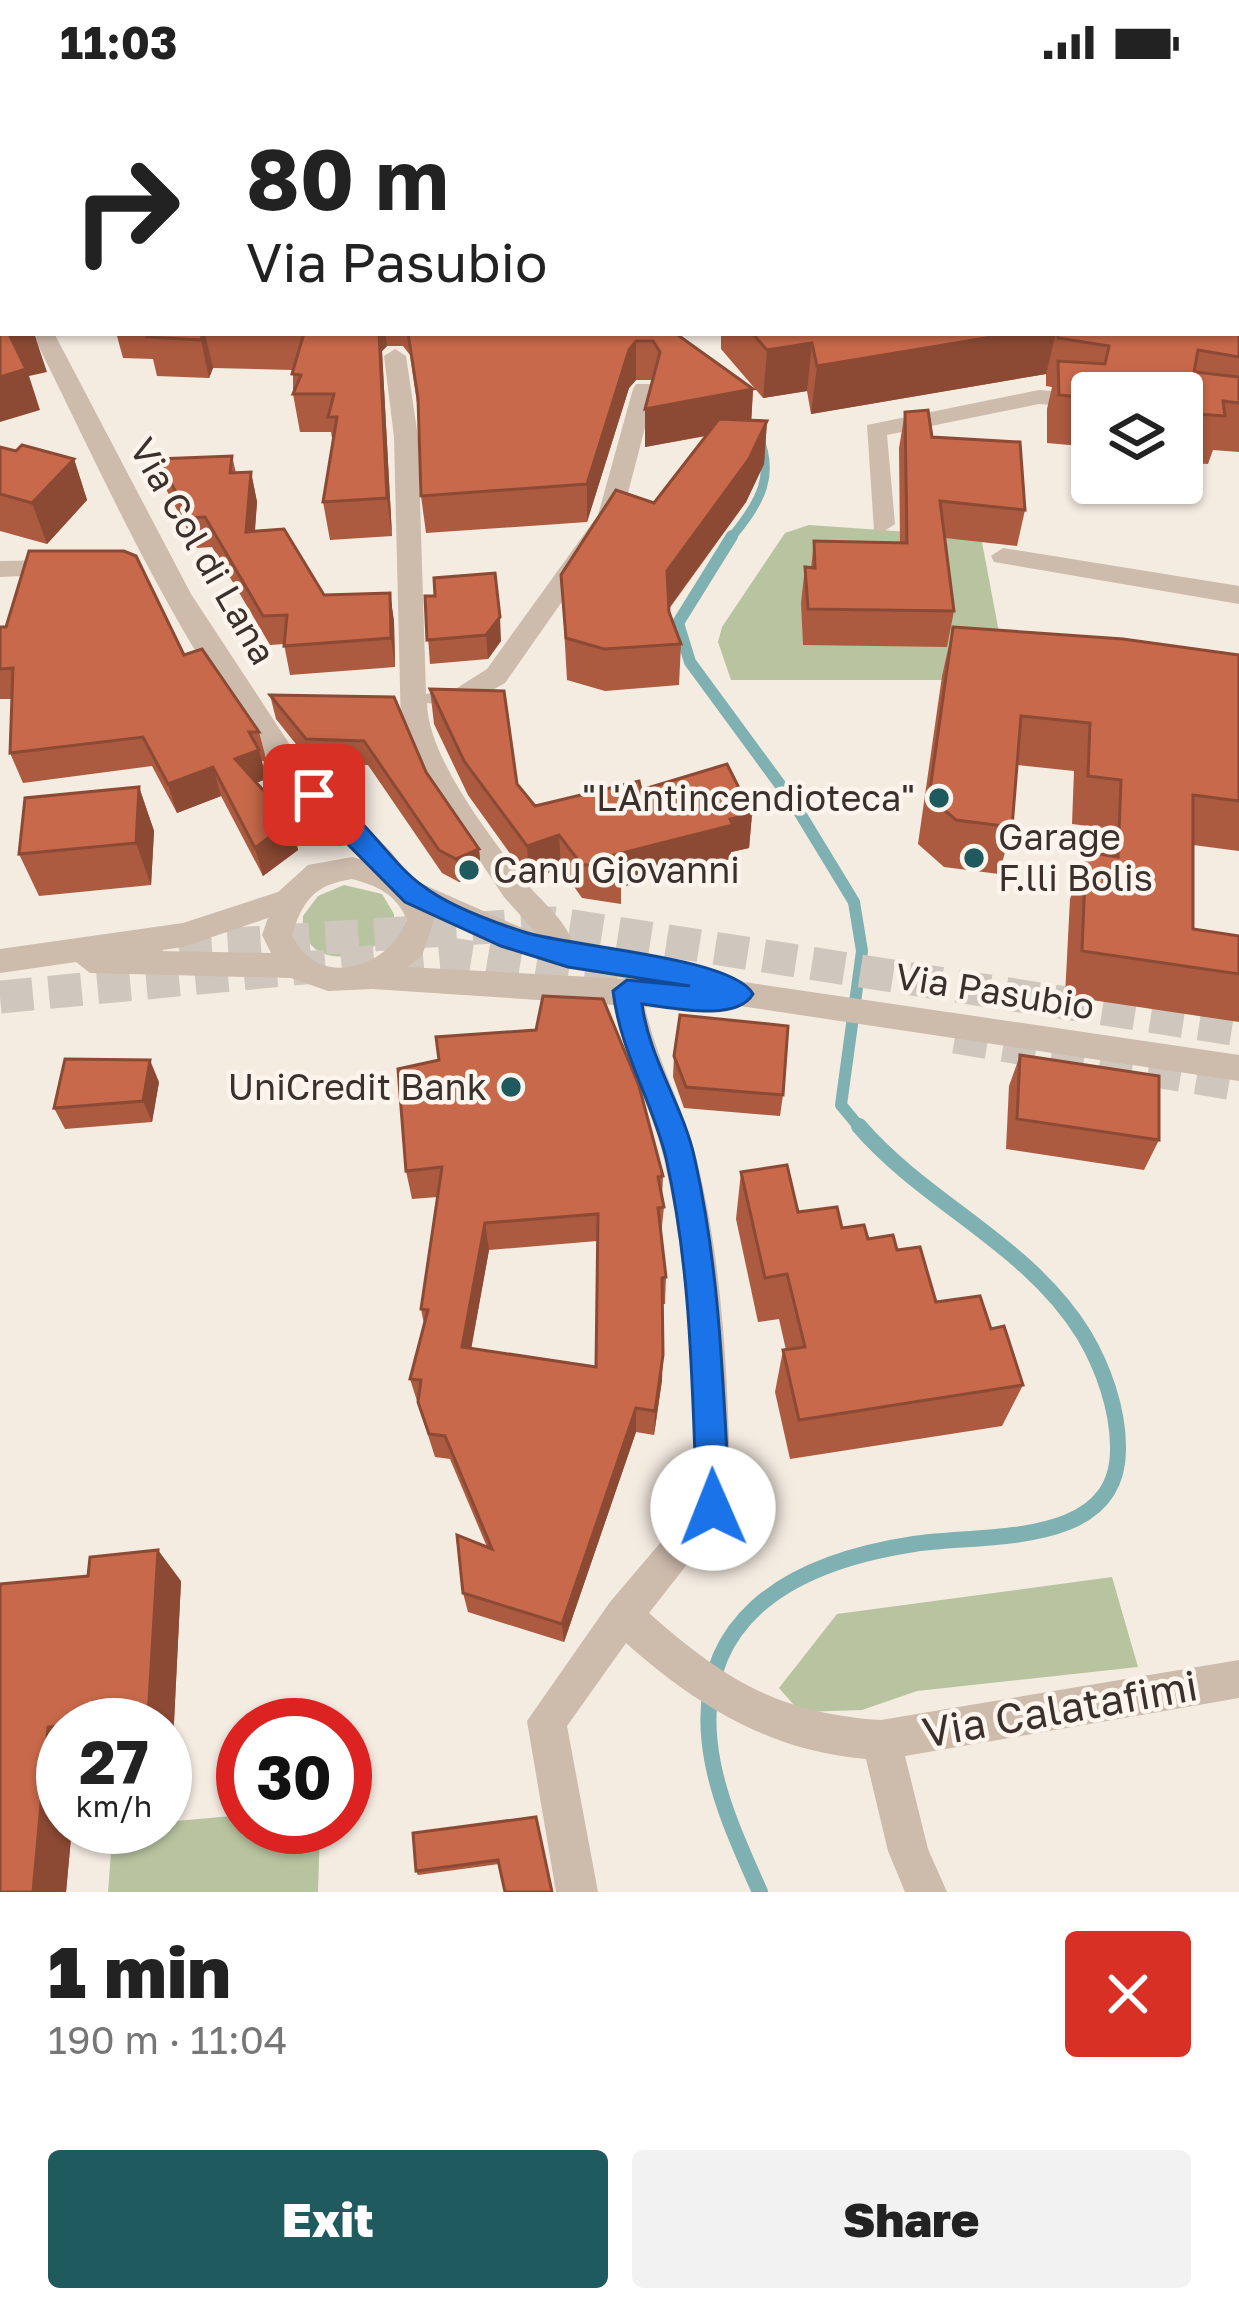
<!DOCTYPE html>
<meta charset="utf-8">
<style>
:root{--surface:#fff;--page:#f2f2f2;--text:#222;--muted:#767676;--accent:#1f5a5e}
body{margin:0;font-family:"Golos Text",sans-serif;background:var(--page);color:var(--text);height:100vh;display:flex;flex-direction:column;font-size:45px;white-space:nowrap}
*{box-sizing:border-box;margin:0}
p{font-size:39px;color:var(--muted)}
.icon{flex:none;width:66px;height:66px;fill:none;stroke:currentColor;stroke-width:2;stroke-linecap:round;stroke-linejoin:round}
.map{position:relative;height:1808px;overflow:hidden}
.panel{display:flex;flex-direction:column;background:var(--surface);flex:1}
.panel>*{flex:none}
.hud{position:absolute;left:0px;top:0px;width:1239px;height:252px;box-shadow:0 3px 9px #0004;background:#fff;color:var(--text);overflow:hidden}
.buttons{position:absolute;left:1071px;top:288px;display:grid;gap:24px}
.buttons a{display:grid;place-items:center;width:132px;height:132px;border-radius:12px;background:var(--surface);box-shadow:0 3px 9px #0004;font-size:60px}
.speed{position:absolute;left:36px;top:1614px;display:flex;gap:24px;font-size:60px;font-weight:700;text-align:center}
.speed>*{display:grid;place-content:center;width:156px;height:156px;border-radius:50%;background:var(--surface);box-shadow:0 3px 9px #0004;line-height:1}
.speed small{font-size:30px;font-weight:400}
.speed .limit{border:18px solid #d22;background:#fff;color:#111}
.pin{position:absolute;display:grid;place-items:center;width:102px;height:102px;color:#fff;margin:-51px;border-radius:24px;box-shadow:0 6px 18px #0006}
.me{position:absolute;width:132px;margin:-66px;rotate:359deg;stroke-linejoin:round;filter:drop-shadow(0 0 9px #0008)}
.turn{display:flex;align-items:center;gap:42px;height:252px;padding:0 48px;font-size:54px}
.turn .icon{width:156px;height:156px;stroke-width:2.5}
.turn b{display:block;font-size:84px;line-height:102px}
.round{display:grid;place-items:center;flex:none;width:126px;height:126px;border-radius:12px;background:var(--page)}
.summary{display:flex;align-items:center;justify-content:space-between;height:204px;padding:0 48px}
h1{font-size:72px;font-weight:800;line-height:90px}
.primary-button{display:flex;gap:24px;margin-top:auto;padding:24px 48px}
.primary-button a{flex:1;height:138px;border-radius:12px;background:var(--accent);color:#fff;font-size:48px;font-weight:800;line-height:138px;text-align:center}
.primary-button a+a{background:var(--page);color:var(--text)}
.status{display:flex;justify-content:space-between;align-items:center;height:84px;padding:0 60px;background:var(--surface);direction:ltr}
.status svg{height:33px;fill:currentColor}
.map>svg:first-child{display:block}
.green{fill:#b8c4a0}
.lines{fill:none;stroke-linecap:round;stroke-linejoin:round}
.stream-far2{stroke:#7fb0b2;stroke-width:9}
.stream-far1{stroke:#7fb0b2;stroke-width:12}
.stream{stroke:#7fb0b2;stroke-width:16}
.river{fill:#7fb0b2;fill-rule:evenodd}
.highway-tunnel{stroke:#cfc6bd;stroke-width:33;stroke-dasharray:33 16;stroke-linecap:butt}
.street{fill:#cdbbac;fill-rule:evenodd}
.wall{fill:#ac5a40;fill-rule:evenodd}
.shaded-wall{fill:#8c4a34}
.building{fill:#c8694b;stroke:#8c4a34;stroke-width:3;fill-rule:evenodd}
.route{fill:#1a73e8;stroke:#114b97;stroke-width:3}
.poi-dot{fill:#1f5a5e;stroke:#fbf5ee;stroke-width:4.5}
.labels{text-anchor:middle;stroke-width:9;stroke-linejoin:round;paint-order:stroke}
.street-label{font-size:36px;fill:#3b302b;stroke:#fbf5ee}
.poi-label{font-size:36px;fill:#3b302b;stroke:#fbf5ee;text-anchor:end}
.near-street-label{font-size:42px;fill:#3b302b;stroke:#fbf5ee}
</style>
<div class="status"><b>11:03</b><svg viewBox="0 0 49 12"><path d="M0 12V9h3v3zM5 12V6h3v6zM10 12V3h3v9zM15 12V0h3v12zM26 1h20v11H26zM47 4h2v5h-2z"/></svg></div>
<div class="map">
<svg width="1239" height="1808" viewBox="0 0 1239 1808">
<rect width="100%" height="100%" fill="#f4ebe1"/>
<g class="green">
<polygon points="809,441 981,453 1008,596 731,596 718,558 722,543 785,449"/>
<path d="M344 801 382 810 394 830V841C374 881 299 888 303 832L318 812Z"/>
<polygon points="1112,1493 1138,1583 917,1607 862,1626 800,1628 779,1604 837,1530"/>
<polygon points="243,1731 243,1743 320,1743 318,1808 108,1808 113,1743 165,1743 165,1738"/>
</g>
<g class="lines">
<path class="stream-far2" d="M730 455C760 419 778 390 755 345"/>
<polyline class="stream-far1" points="732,452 678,539 690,578 795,721 854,818 862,867 841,1021 861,1045"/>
<path class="stream" d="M760 1808C742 1767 722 1725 713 1680 685 1537 789 1479 914 1460 983 1449 1120 1466 1118 1363 1118 1325 1103 1283 1084 1251 1028 1160 926 1120 859 1042"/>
<polygon class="river" points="625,0 673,0 676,3 626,3"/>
<g class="highway-tunnel">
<polyline points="130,867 553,839 1239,946"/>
<polyline points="0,913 451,870 640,901"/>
<polyline points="955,953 1239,1001"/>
</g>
<g class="street">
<polygon points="0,143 3,144 3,162 0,161"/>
<path d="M32 249H54L191 510 296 670 392 769 411 795 538 851 504 813 431 703 401 643 394 353 384 272 395 265 406 272 418 353 426 610 457 604 487 585 598 431 633 305 636 300H652L655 305 622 432 505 599 462 623 427 619C428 673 490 753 524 796 541 818 566 835 574 862L677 877 744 898 1239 971V997L740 922 705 927 645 923C656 975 683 1022 696 1073 725 1188 728 1306 731 1424L649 1529C725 1596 778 1629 881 1636L1239 1576V1614L905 1672 928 1765 947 1808H905L888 1767 866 1675C770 1667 697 1622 626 1559L567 1642 598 1808H556L527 1637 610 1518 695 1418C693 1304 690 1190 665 1079 653 1025 624 976 614 921L372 905 328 907 291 894 90 889 76 878 0 889V865L183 839 278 808 308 781 352 773 364 776C335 745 302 717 275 683 173 554 105 395 32 249ZM352 795C378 802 396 810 407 836 389 884 318 907 292 851 303 816 314 801 352 795ZM435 833 549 879 627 895 407 883 422 872ZM268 834 262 851 271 869 156 867 183 863Z"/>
<polygon points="1039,306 1092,310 1092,324 1039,320 887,351 895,440 883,448 874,446 867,341"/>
<polygon points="1003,464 1239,502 1239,520 994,478 991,472"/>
<polygon points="60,476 72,484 69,490 0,493 0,477"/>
</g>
</g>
<g class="wall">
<polygon points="0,0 3,3 3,73 0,72"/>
<polygon points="702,0 730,0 730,3 704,3"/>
<polygon points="744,0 1239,0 1239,101 1236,100 1236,3 744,3"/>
<polygon points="1239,145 1239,368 1213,366 1208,380 1182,378 1182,309 1092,309 1092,363 1047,359 1047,325 1052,303 1046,302 1046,290 811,330 807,307 763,314 721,265 721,249 1236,249"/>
<polygon points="83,249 675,249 753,305 751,337 767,337 764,380 746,418 669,525 681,560 679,601 605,607 567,596 561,491 654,419 706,352 645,363 652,296 636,296 629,304 587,438 426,449 421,412 418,326 410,271 403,262 387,262 382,267 392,452 330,456 323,418 333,360 331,348 300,348 293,310 293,286 213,284 209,294 157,292 153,275 123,274 117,252"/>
<polygon points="905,328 932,353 1025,426 1017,462 945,454 954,527 947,563 803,561 801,519 805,483 811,484 814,457 900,459 899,364"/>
<polygon points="0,363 16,367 74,375 87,416 47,460 0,447"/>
<polygon points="232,372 236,389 251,388 257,418 255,448 324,511 390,509 394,538 395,583 290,591 284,560 270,561 212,463 197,464 166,405 158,375"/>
<polygon points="425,512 501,557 488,575 430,580"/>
<polygon points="0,543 184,571 259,648 267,678 262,677 266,695 256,699 291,737 298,766 263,792 221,712 177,729 152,682 23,699 10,669 12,615 0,615"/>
<polygon points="953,543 1239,571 1239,767 1193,761 1193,845 1239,852 1239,938 1065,912 1070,815 1086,768 1103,771 1104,744 1072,740 1074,687 1017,681 1012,743 999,790 944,783 918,760 942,592"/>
<polygon points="430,605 535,722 641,706 752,730 749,764 731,768 730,775 621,803 621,820 582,814 561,784 529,796 468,711 434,640"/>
<polygon points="270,611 426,688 479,765 481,788 459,798 442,789 368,681 311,679 276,635"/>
<polygon points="139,703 154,747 151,801 39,812 19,770"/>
<polygon points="1020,971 1159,1056 1144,1086 1006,1065 1009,1002"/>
<polygon points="674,972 783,1011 780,1032 684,1024 673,993"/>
<path d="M398 985 663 1092 662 1113 664 1123 661 1151 666 1193 665 1220H662V1296L654 1351 636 1348 564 1558 468 1528 463 1509 487 1463 450 1375 435 1373 410 1295 424 1240 421 1225 438 1113 412 1115 406 1087ZM597 1157 596 1283 471 1264 489 1166Z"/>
<polygon points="159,998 152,1038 65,1045 54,1024"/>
<polygon points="741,1088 798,1128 842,1144 897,1166 936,1218 991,1245 1023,1301 1002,1342 790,1375 775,1308 783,1266 786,1266 779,1235 758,1238 736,1135"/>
<polygon points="88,1492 181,1497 173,1658 165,1658 165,1641 63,1641 63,1743 72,1743 66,1808 0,1808"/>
<polygon points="536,1733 499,1780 418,1791 416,1787"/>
</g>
<g class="shaded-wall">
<polygon points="22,249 34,249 47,288 29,292 40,326 0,338 0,293 10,252"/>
<polygon points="203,249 205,249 213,284 209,294 201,256"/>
<polygon points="379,249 385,249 387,262 382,267 392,452 387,414"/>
<polygon points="1016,249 1056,249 1046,290 811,330 817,282"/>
<polygon points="636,257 636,296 629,304 587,438 587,400 629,266"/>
<polygon points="812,259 807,307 763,314 767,266"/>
<polygon points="753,305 751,343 645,363 645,325"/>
<polygon points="767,337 764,380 746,418 665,529 667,487"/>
<polygon points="74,375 87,416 47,460 32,419"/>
<polygon points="251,388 257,418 252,478 246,448"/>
<polygon points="390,509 394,538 395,583 391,554"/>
<polygon points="500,533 501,557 488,575 486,551"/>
<polygon points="259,666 266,695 243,704 235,675"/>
<polygon points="213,683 221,712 177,729 168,700"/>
<polygon points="139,703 154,747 151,801 136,759"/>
<polygon points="752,730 749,764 731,768 730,775 621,803 621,787 614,771"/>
<polygon points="291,737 298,766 263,792 255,764"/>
<polygon points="559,751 561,784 529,796 527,762"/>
<polygon points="479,765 481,788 459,798 456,775"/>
<polygon points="150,976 159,998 152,1038 143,1017"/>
<polygon points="485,1139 489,1166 467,1288 462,1263"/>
<polygon points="663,1271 662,1296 654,1351 655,1327"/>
<polygon points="636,1324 636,1348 564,1558 562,1540"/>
<polygon points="158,1466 181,1497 173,1658 165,1650 165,1641 156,1641 148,1633"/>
<polygon points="48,1643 63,1655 63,1743 72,1743 66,1808 33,1808"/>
</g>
<g class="building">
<polygon points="0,0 642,0 645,3 3,3 3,36 0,35"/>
<polygon points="744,0 1239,0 1239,52 1236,52 1236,3 904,3 858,1 858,3 744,3"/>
<polygon points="1236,135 1239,145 1239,273 1198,266 1194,288 1239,293 1239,319 1223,317 1225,332 1182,329 1182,309 1092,309 1092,314 1059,311 1058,277 1105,280 1109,262 1058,254 1058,249 1236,249"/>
<polygon points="0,207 3,208 3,249 22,249 10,252 26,285 0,293"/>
<polygon points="149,249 203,249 201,256 147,253"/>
<polygon points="304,249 379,249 387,414 323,418 337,333 328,333 334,310 293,310 301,291 292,290"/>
<polygon points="408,249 675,249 753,305 645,325 660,268 653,257 636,257 629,266 587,400 421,412 418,314"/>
<polygon points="752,249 1016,249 817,282 812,259 767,266"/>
<polygon points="928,326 932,353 1020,358 1025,426 940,417 954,527 808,525 805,483 815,484 814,457 907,459 905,328"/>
<polygon points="719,335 767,337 749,375 667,487 669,528 681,560 604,565 566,554 561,491 616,406 654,419"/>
<polygon points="22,361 74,375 32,419 0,410 0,363 16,367"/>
<polygon points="232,372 230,389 251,388 246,448 284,445 324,511 390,509 391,554 284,562 287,531 263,532 205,433 190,434 158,375"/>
<polygon points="29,467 124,467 136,472 184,571 202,565 259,648 249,648 259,666 235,675 291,737 255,764 213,683 168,700 143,653 10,669 13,584 0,585 0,543 6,543"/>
<polygon points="495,489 500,533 486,551 427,556 425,512 435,512 434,494"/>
<polygon points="953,543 1123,555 1239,571 1239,717 1193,711 1193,845 1239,852 1239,890 1082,867 1086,768 1118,773 1121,696 1088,692 1090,639 1021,632 1012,743 956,736 929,713"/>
<polygon points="430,605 504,607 517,700 535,722 639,697 641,706 727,680 752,730 730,735 733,741 614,771 621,787 581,780 559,751 527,762 464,677"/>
<polygon points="270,611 394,613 426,688 479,765 456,775 439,766 364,657 306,655"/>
<polygon points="139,703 136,759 19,770 25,714"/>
<path d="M543 912 603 915 639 1002 663 1092 658 1093 664 1123 658 1124 666 1193 662 1194 663 1271 655 1327 636 1324 562 1540 463 1509 457 1451 492 1465 445 1352 429 1350 418 1318 421 1296 410 1295 428 1226 421 1225 442 1083 406 1087 398 985 439 976 436 953 536 946ZM598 1130 596 1283 462 1263 485 1139Z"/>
<polygon points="680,931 788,942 783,1011 686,1003 674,972"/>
<polygon points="1020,971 1159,992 1159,1056 1017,1035"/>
<polygon points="65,975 150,976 143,1017 54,1024"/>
<polygon points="787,1081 798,1128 837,1123 842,1144 864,1141 868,1155 893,1151 897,1166 920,1163 936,1218 980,1212 991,1245 1004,1242 1023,1301 799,1336 783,1266 805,1263 787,1190 765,1194 741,1088"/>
<polygon points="158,1466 148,1633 48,1643 33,1808 0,1808 0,1500 88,1492 90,1473"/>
<polygon points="536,1733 552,1808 505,1808 498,1776 416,1787 413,1749"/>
</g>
<path class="route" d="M314 702C351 713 389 779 423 802 449 822 493 838 524 848 571 863 733 873 753 910 736 939 670 923 642 920 649 975 684 1023 695 1076 721 1192 723 1307 730 1424L725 1436 713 1441 701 1436 697 1424C692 1307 692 1190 666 1074 652 1016 620 967 613 907L627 896 690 902 568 883 501 862 405 818 306 718 302 711Z"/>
<g class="poi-dot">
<circle cx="939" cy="714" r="12"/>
<circle cx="974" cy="774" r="12"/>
<circle cx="469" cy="786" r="12"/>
<circle cx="511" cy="1003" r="12"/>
</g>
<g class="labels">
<g class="street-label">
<text transform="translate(203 467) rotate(60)" y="13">Via Col di Lana</text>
<text transform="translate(995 907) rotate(9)" y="13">Via Pasubio</text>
</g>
<g class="poi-label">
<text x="915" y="727">"L'Antincendioteca"</text>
<text x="998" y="766" text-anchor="start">Garage<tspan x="998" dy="41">F.lli Bolis</tspan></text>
<text x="493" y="799" text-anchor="start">Canu Giovanni</text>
<text x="487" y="1016">UniCredit Bank</text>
</g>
<g class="near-street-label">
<text transform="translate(1060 1625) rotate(-10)" y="15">Via Calatafimi</text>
</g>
</g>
</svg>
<div class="buttons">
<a><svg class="icon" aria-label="layers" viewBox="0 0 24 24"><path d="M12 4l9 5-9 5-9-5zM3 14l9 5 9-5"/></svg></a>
</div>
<div class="speed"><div>27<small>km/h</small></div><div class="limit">30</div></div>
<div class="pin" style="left:314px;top:711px;background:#d93025"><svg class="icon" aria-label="arrive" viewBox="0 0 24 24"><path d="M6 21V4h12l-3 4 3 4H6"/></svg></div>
<svg class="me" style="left:713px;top:1424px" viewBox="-20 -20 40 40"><circle r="19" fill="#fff"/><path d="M0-13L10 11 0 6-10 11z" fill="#1a73e8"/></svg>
<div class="hud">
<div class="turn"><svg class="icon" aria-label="right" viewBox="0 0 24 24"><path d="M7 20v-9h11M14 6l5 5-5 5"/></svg><div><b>80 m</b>Via Pasubio</div></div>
</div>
</div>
<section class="panel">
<div class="summary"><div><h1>1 min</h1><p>190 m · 11:04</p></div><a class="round" style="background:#d93025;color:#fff"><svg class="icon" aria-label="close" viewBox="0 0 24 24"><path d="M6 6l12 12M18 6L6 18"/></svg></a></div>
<div class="primary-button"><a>Exit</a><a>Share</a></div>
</section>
